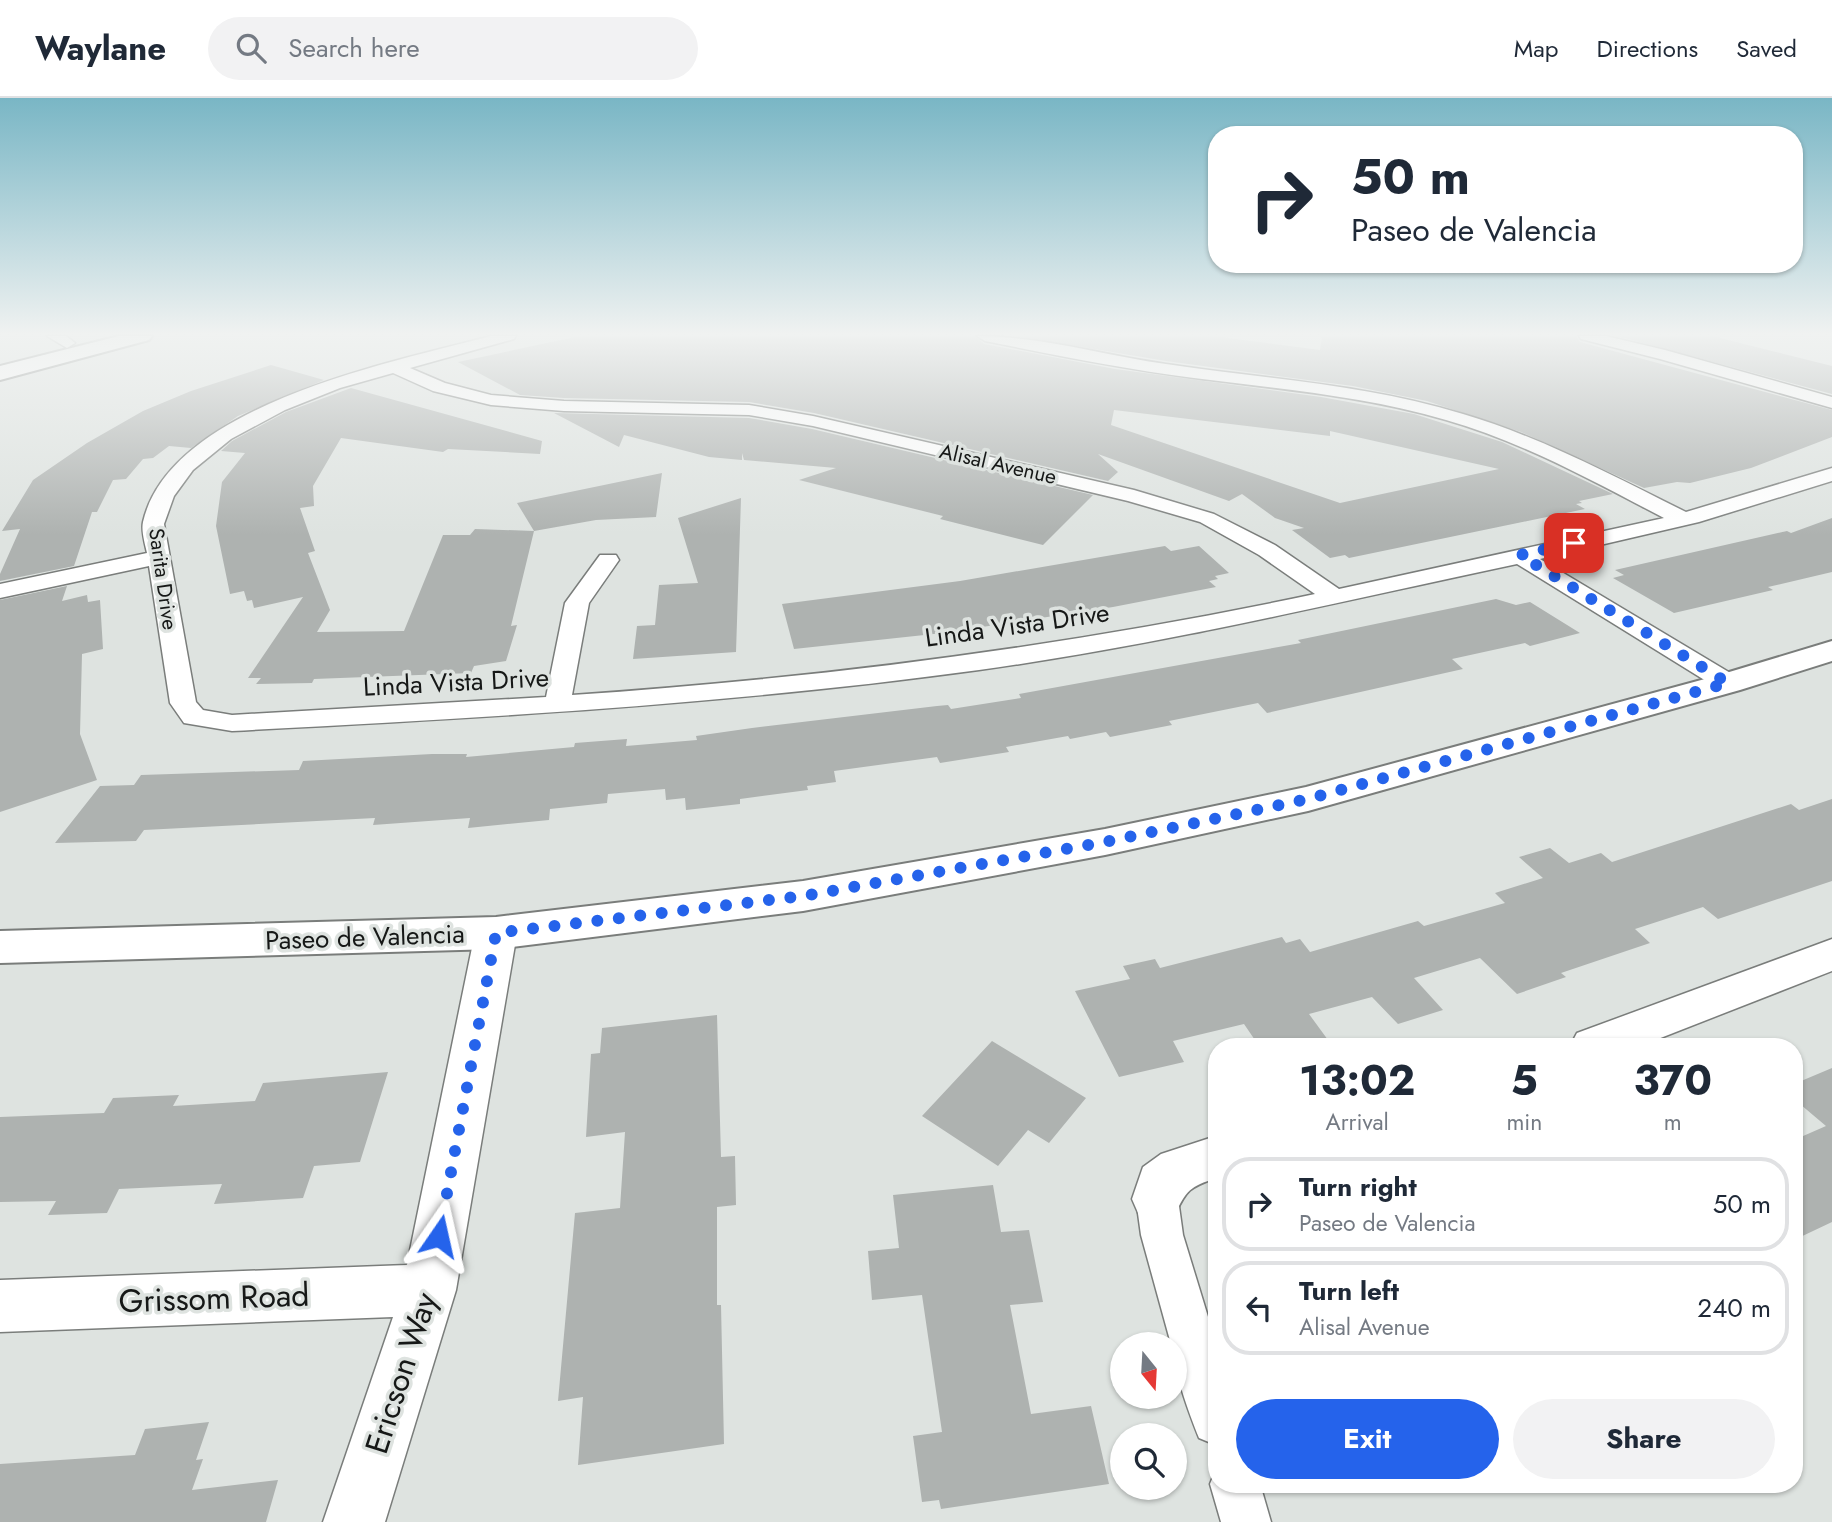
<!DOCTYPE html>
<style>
:root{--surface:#fff;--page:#f2f2f3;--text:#1f2937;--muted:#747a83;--line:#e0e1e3;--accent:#2563eb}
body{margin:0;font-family:Jost,sans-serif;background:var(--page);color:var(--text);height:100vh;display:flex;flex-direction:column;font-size:26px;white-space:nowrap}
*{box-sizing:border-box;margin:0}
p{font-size:23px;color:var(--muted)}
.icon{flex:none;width:38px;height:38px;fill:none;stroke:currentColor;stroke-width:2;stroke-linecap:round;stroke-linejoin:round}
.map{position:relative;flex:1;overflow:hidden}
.sheet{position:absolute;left:1208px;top:940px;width:595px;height:455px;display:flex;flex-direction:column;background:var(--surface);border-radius:28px;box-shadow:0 2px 5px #0004}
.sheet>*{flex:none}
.guide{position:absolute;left:1208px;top:28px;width:595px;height:147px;border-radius:28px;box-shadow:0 2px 5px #0004;background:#fff;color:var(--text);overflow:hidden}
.needle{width:46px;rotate:162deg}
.fabs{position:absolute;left:1110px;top:1234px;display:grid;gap:14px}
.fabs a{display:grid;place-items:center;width:77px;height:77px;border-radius:50%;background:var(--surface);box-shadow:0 2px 5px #0004;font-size:35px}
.pin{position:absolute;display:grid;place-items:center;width:60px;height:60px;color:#fff;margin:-30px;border-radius:14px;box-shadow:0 4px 10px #0006}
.me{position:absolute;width:77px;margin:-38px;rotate:11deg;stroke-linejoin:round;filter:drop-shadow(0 0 5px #0008)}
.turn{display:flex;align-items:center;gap:24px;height:147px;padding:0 28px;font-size:32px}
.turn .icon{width:91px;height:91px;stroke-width:2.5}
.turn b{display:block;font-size:49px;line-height:60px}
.eta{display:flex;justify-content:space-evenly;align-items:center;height:119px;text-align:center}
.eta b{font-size:42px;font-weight:700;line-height:49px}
.cta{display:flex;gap:14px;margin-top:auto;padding:14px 28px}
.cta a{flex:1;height:80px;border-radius:42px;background:var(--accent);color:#fff;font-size:28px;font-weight:700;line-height:80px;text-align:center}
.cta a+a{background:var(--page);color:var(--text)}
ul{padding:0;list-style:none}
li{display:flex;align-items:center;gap:21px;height:94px;margin:0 14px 10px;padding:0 14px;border:4px solid var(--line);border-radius:28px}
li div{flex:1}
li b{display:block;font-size:26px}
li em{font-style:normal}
header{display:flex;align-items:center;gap:42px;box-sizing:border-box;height:98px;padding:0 35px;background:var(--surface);border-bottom:2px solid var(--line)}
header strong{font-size:33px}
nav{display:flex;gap:38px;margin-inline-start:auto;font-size:24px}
.search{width:490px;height:63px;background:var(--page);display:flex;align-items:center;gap:18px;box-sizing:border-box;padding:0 24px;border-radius:38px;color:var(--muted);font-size:26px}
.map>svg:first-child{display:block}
.building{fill:#aeb2b0;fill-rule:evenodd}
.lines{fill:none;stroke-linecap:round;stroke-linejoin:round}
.minor-casing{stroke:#7a7d7b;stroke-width:3}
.tertiary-casing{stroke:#7a7d7b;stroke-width:3}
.secondary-casing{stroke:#7a7d7b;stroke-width:4}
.primary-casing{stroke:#7a7d7b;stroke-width:4}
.minor{fill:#fff;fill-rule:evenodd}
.tertiary{fill:#fff;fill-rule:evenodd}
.secondary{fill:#fff;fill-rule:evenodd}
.primary{fill:#fff;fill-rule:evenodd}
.route{stroke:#2563eb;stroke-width:12;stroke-dasharray:0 21.6}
.labels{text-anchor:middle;stroke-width:7;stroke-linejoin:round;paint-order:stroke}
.far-street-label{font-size:21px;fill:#161817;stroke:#dee3e0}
.street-label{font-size:26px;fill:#161817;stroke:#dee3e0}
.near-street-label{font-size:32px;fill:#161817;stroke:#dee3e0}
</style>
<header>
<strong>Waylane</strong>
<div class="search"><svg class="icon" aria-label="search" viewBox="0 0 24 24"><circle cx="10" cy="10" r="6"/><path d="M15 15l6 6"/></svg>Search here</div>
<nav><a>Map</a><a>Directions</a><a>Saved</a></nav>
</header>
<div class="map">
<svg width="1832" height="1424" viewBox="0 0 1832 1424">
<rect width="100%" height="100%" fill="#dee3e0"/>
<g class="building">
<path d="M580 238H975L984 246 1115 271 1321 299 1414 316 1502 344 1613 396 1579 403 1582 405 1576 406 1585 411 1349 460 1345 457 1330 460 1292 432 1304 430 1275 420 1242 396 1229 403 1098 356 1118 374 1108 383 814 315 749 304 564 300 520 297 458 264ZM1114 312 1330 338V333L1499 371 1340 405 1111 327Z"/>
<polygon points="1017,238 1213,238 1320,252 1322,238 1576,238 1580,244 1832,312 1832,339 1751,370 1690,385 1677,384 1644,390 1521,334 1427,303 1353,288 1166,263"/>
<polygon points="1617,238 1712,238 1832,268 1832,296"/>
<polygon points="271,267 324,282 238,318 191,350 169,348 153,360 143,361 126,381 113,382 97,414 92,414 74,468 0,483 0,476 20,431 2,433 33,382 87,345 143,313 191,293"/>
<polygon points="351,290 542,343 540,356 448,351 443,354 341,340 313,388 314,408 300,410 315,453 308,455 330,512 317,534 404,533 443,437 470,437 475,431 534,433 517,405 662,375 656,419 596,422 534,433 511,528 517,527 506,563 474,568 471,575 314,581 312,585 256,586 261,580 248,580 303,499 254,510 252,502 247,503 244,493 230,496 216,428 222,384 245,355 221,353 232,343 286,314"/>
<polygon points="554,315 749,320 812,331 1093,397 1043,447 940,421 943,418 799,382 836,370 744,362 742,355 742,362 709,359 624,337 619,349"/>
<polygon points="741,400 736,554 633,561 637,528 655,527 659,487 698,485 678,420"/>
<polygon points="1832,420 1832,474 1768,489 1773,492 1674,515 1613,480 1624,477 1615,472 1787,433 1791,435"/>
<polygon points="1165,448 1171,453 1199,448 1229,475 1215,478 1218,481 1209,483 1216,489 1113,509 943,535 794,551 782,506 960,483"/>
<polygon points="67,488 62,503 87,497 88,504 100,502 103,551 82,556 80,636 97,682 0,714 0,502"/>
<polygon points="1496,501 1516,507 1530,504 1580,535 1530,548 1525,545 1452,561 1463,571 1267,615 1258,605 1169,623 1172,627 1110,639 1106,634 1070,641 1068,638 1006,649 1009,654 940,665 937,659 834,673 836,684 807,688 808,692 740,701 740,706 686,712 685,700 666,702 665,691 608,696 607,705 550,711 549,722 468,730 470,720 373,727 375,720 144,732 136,743 55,745 100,688 134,687 141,677 299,672 303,663 432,656 467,656 466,659 574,649 575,645 627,641 626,648 697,642 696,638 752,630 937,608 948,607 951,611 1021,600 1019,596 1301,545 1298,542"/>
<polygon points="1832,701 1832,783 1718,821 1703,809 1635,831 1650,845 1561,875 1566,879 1517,896 1480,860 1414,880 1443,912 1398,926 1372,899 1309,916 1328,942 1304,948 1259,948 1244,926 1173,943 1184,964 1119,979 1075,893 1130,881 1123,868 1155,861 1160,870 1282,839 1286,845 1300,841 1310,854 1418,823 1424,828 1505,805 1495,795 1543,780 1519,759 1550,750 1569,765 1601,755 1612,764 1791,706 1799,712"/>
<polygon points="717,917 721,1059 735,1058 736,1107 717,1109 717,1207 721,1207 724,1346 578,1367 583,1299 558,1303 575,1115 620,1110 625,1034 586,1039 591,956 600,955 602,930"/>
<polygon points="992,943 1086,1000 1049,1045 1028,1032 998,1068 922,1018"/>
<polygon points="1832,970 1832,1124 1794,1142 1794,1042 1826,1028 1794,1001 1794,986"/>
<polygon points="388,974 360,1064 314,1068 303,1100 214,1106 222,1086 119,1091 107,1115 48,1117 56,1103 0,1104 0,1019 104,1015 113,1000 179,997 173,1008 255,1003 263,985"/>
<polygon points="993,1087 1001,1134 1029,1132 1043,1204 1010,1207 1031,1316 1091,1308 1109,1386 941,1411 939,1402 922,1404 913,1338 942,1334 922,1197 872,1202 868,1153 899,1150 893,1097"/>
<polygon points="209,1324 196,1362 203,1361 192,1392 278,1382 266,1424 0,1424 0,1366 135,1357 145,1331"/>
</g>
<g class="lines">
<g class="minor-casing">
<g id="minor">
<polygon points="47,238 66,238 75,245 67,250"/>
<path d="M491 238H516L514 241 410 270 445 285 491 297 564 303 749 307 813 318 1134 392 1214 416 1275 447 1339 491 1664 420C1593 383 1523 344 1446 322 1364 298 1279 291 1194 280 1124 271 1055 257 985 243L977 238C1040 238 1103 257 1166 266 1265 281 1367 286 1463 316 1541 339 1613 378 1686 414L1832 370V383L1699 424 1540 461 1737 579 1741 585 1737 591 1728 593 1719 591 1517 466C1338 504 1160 547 979 572 731 606 482 620 232 633L184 625 170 605 149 468 0 500V486L147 455C145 446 141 433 143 424 170 307 393 264 491 238ZM393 275 433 293 491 307 564 313 749 317 813 328 1128 403 1200 424 1259 457 1315 496C1070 548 823 580 572 597L589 505 619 462 616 457H600L565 505 546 599 232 617 203 612 196 604 164 426 174 398 193 372 231 341 285 312 340 290Z"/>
<polygon points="1579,238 1606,238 1665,252 1832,299 1832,310 1660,261 1581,241"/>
<path d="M1157 1083 1172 1088 1178 1101 1183 1137 1216 1245V1347L1199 1340C1188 1312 1174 1276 1174 1246H1171L1141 1137 1136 1101 1142 1088Z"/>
<polygon points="1216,1371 1216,1386 1260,1386 1271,1424 1221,1424 1210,1386"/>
</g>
</g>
<g class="tertiary-casing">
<g id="tertiary">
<polygon points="496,820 511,824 517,835 456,1192 385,1424 323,1424 393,1219 0,1234 0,1182 407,1167 475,835 481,824"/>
<polygon points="1832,841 1832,873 1640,948 1570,948 1577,935"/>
<path d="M1216 1038V1080C1190 1089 1186 1092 1175 1117L1157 1124 1139 1117 1132 1101 1143 1069 1161 1056Z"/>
</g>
</g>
<g class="secondary-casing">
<polygon id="secondary" points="1832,543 1832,563 1740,592 1308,713 1105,757 803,813 496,851 0,865 0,833 496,819 803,783 1105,731 1306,689 1716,578"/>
</g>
<g class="primary-casing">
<polygon id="primary" points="119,238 152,238 149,242 0,282 0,268"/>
</g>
<use href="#minor" class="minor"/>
<use href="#tertiary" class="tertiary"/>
<use href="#secondary" class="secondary"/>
<use href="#primary" class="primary"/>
</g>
<linearGradient id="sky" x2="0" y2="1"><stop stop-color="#79b6c5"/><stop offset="0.54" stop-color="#f0f2f1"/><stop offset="1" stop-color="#f0f2f1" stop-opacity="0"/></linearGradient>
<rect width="1832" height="437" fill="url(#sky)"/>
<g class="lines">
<polyline class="route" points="439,1138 496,835 803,798 1105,744 1308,701 1728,585 1520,457 1574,445"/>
</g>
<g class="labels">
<g class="far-street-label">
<text transform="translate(998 366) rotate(13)" y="7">Alisal Avenue</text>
<text transform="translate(163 481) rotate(82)" y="7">Sarita Drive</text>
</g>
<g class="street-label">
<text transform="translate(1017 527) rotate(-8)" y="9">Linda Vista Drive</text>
<text transform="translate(456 584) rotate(-3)" y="9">Linda Vista Drive</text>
<text transform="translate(365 839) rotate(-2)" y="9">Paseo de Valencia</text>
</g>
<g class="near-street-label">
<text transform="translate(214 1200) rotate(-2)" y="11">Grissom Road</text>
<text transform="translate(401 1275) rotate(-72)" y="11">Ericson Way</text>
</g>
</g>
</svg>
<div class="fabs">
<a><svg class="needle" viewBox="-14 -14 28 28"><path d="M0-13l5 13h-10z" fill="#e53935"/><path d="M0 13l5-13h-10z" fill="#747a83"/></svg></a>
<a><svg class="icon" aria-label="search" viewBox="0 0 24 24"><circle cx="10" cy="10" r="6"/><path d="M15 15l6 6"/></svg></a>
</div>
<div class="pin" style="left:1574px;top:445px;background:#d93025"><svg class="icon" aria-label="arrive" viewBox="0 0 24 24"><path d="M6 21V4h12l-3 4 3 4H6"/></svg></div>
<svg class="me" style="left:439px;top:1138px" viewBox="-20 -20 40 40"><path d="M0-17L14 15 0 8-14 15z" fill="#2563eb" stroke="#fff" stroke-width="4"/></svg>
<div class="guide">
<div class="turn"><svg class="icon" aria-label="right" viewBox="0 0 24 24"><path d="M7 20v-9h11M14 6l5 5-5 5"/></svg><div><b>50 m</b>Paseo de Valencia</div></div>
</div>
<section class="sheet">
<div class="eta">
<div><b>13:02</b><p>Arrival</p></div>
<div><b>5</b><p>min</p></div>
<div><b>370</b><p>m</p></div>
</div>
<ul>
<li><svg class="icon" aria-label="right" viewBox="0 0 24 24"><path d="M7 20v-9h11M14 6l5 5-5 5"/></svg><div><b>Turn right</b><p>Paseo de Valencia</p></div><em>50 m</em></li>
<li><svg class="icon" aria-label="left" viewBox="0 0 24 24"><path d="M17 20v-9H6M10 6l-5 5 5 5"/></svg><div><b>Turn left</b><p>Alisal Avenue</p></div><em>240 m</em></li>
</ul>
<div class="cta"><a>Exit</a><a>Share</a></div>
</section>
</div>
